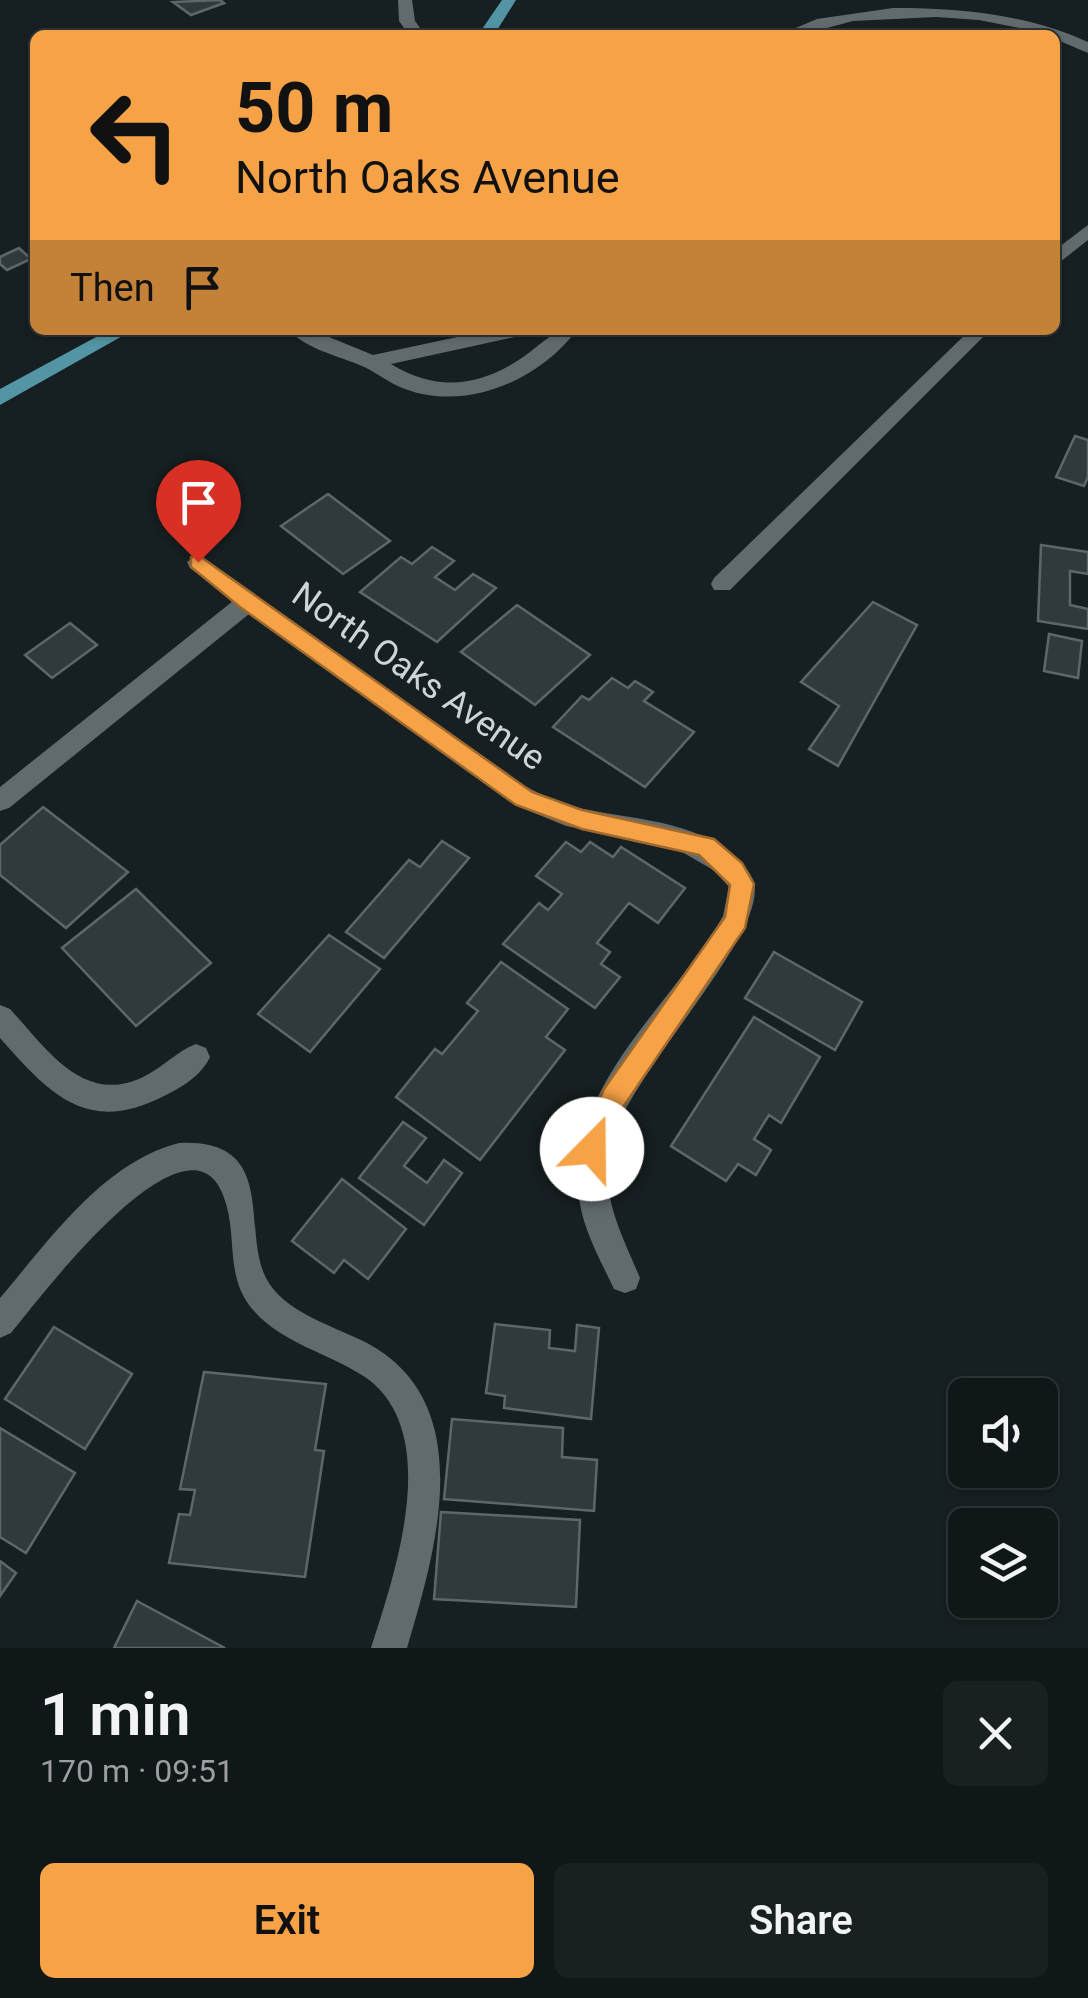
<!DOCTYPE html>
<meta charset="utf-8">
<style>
:root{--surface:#101719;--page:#192022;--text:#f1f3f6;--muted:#9c9fa2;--line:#303638;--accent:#f6a247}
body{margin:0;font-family:Roboto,sans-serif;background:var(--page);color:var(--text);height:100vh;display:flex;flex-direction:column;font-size:38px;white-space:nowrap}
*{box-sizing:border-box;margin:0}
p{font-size:32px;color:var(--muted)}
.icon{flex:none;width:55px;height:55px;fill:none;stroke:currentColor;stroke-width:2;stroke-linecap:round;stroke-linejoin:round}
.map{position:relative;height:1648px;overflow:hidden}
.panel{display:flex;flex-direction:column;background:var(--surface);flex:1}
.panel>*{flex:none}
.guide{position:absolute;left:30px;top:30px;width:1030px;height:305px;border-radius:15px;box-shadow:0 2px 8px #0004,0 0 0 2px var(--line);background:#f6a247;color:#111;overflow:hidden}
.fabs{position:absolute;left:948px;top:1378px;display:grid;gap:20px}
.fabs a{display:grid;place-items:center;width:110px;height:110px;border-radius:15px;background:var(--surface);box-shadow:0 2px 8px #0004,0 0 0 2px var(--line);font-size:50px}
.pin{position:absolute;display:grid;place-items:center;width:85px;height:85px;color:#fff;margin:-102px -42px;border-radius:50% 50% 50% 0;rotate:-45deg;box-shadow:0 0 10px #0007}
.pin .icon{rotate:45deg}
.me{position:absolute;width:110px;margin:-55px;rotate:22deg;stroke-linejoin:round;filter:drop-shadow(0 0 8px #0008)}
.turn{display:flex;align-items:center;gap:35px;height:210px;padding:0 40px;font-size:45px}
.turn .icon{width:130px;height:130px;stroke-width:2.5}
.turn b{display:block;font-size:70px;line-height:85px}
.then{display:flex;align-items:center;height:95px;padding:0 40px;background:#0003;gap:20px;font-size:38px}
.round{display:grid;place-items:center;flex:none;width:105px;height:105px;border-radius:15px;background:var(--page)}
.head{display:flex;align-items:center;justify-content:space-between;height:170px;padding:0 40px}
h1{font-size:60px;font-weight:600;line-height:75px}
.primary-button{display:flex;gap:20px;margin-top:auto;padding:20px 40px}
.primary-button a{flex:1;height:115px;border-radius:15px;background:var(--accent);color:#111;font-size:40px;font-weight:600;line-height:115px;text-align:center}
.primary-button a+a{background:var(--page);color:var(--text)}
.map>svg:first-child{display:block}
.building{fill:#303a3c;stroke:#5d676a;stroke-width:2.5}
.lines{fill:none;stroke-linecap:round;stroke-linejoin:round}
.street{fill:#616b6e;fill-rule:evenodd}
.primary{fill:#5395a4;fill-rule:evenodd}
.route{fill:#f6a247;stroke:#a0692e;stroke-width:2.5}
.labels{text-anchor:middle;stroke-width:10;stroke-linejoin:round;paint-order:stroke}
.street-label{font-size:35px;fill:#cfd5d6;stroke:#161f21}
</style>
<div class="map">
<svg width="1088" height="1648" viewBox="0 0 1088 1648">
<rect width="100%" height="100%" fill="#161f21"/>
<g class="building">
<polygon points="220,0 224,3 191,15 173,2"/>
<polygon points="19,248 31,259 7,270 0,264 0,257"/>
<polygon points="1075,436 1088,440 1088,477 1084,486 1056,477"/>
<polygon points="328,494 390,541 343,574 281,526"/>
<polygon points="1041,545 1088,552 1088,574 1070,571 1070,605 1088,609 1088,629 1038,621"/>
<polygon points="432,547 454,561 435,577 455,590 473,574 496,588 437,642 360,592 401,557 412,564"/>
<polygon points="873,602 917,625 838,766 809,749 839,706 801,682"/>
<polygon points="517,605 590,655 535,705 461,652"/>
<polygon points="70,623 97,645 52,678 25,655"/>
<polygon points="1049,634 1082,641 1078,678 1044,671"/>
<polygon points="612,678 628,688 635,681 653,692 644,701 694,732 645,787 553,727 582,696 589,700"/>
<polygon points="43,807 128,872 66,928 0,875 0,845"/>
<polygon points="442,841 469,858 384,958 346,932 409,860 420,867"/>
<polygon points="566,842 581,852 590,842 613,857 621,847 685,888 658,923 629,903 597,943 610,952 601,964 620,977 595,1008 503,944 539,903 548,910 562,894 536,876"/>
<polygon points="136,889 211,963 136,1026 62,948"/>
<polygon points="329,935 380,969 310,1052 258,1014"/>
<polygon points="774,952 862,1002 835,1050 745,998"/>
<polygon points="501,962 568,1009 546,1037 565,1050 480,1160 396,1097 435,1049 442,1054 478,1011 467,1003"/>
<polygon points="754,1017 820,1057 781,1123 769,1115 754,1139 771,1150 756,1175 738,1164 726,1181 671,1146"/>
<polygon points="403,1122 426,1138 404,1166 427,1183 444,1160 462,1173 424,1225 359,1178"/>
<polygon points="342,1179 406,1229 368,1279 344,1260 334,1273 292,1241"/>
<polygon points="495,1324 550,1330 549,1348 575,1351 577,1325 599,1328 591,1419 504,1408 505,1396 486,1393"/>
<polygon points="54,1327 132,1374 85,1449 5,1399"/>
<polygon points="204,1372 326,1384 315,1450 324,1451 305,1577 169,1563 179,1514 190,1515 195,1490 180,1489"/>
<polygon points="452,1419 563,1428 562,1457 597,1460 594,1511 444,1499"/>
<polygon points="0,1428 75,1473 26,1553 0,1537"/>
<polygon points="441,1512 580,1520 576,1607 434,1599"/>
<polygon points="0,1561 16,1573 0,1596"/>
<polygon points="137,1601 225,1648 114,1648"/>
</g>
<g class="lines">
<g class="street">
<polygon points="398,0 412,0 415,21 425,35 409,35 399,21"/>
<path d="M893 8C961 8 1026 14 1088 42V53L1055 39V35L979 20 936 17 853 21 801 35H779L817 19Z"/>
<polygon points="1088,225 1088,240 1055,266 1055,250"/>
<path d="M289 330H312L373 355 490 330H528L519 336 391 364C440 394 485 386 530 352 548 338 554 330 577 330 539 380 467 412 405 389 388 383 374 370 357 364 335 355 305 348 289 330Z"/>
<polygon points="970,330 990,330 730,590 714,590 711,584 714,578"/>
<path d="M198 554 516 781C532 790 547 798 564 804 619 820 684 816 731 853 739 860 752 873 754 883 767 936 626 1076 610 1147 600 1197 622 1234 640 1278L636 1289 625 1293 614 1289C599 1257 580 1225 578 1188 571 1081 675 1002 723 916L729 887 715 871 675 848 566 826 515 805 249 614 9 808 0 811V787L233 601 190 568 187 562Z"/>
<path d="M0 1005 10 1009C46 1048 83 1106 143 1077 162 1068 177 1051 196 1044L206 1048 210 1057C202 1075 181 1088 164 1096 86 1136 49 1093 0 1038Z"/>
<path d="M179 1143C279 1138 241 1229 266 1278 283 1311 330 1325 361 1340 481 1398 437 1547 407 1648H371C395 1573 444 1432 365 1377 329 1353 283 1344 254 1311 223 1277 239 1234 223 1195 187 1101 36 1303 11 1333L0 1338V1298C48 1242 103 1162 179 1143Z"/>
</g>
<g class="primary">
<polygon points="502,0 516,0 494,35 478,35"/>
<polygon points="109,330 133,330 0,405 0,389"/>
</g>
</g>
<polygon class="route" points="198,555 532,792 582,810 714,839 742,863 754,884 745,928 623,1107 601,1158 592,1162 583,1158 579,1149 604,1089 725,917 730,885 699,855 582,829 516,805 240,607 191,567 191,557"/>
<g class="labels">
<g class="street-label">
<text transform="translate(419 676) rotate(35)" y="12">North Oaks Avenue</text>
</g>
</g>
</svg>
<div class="fabs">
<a><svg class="icon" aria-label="sound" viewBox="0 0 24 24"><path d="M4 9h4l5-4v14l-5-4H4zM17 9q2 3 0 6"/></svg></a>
<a><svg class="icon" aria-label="layers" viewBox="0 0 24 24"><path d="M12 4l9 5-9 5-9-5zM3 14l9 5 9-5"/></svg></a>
</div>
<div class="pin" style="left:198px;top:562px;background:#d93025"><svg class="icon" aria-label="arrive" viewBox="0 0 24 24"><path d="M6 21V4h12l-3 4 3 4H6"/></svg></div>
<svg class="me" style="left:592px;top:1149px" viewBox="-20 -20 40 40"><circle r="19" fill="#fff"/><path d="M0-13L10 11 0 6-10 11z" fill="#f6a247"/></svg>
<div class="guide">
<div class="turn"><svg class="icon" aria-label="left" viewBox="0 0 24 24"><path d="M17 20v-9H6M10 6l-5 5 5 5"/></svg><div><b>50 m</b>North Oaks Avenue</div></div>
<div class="then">Then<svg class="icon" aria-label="arrive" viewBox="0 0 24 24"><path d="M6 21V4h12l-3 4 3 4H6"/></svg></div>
</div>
</div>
<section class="panel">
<div class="head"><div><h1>1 min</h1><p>170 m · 09:51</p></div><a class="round"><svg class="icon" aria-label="close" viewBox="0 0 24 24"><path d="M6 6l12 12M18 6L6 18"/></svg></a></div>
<div class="primary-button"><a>Exit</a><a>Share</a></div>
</section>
